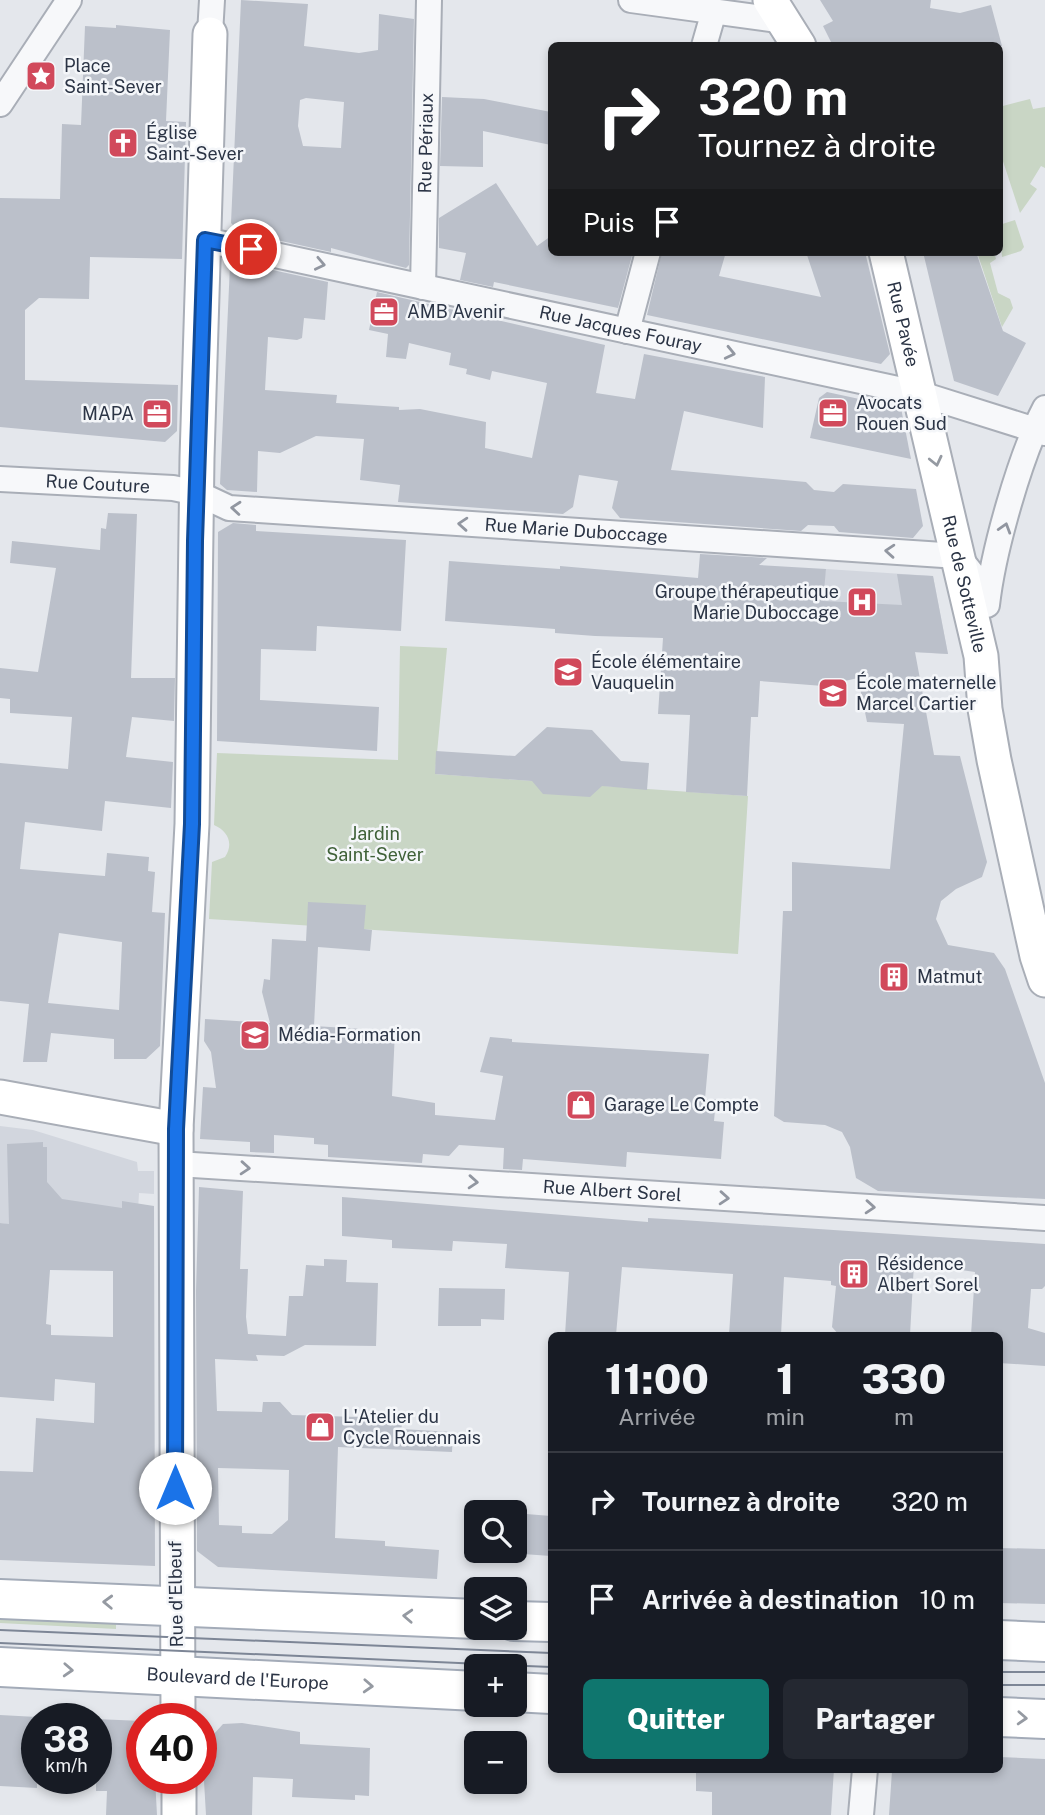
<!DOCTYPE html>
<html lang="fr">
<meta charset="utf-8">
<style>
:root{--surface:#171b24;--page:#242831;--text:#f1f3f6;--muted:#9ea1a6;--line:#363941;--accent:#0f766e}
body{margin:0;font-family:"Public Sans",sans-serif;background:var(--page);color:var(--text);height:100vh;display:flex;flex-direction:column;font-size:26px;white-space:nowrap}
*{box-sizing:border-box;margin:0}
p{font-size:23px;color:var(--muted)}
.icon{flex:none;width:38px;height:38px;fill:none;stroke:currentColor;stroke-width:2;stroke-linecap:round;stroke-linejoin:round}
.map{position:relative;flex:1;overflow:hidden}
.drawer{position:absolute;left:548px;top:1332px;width:455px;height:441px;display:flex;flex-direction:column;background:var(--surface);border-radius:10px;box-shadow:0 4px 10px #0003}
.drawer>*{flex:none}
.hud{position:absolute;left:548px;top:42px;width:455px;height:214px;border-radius:10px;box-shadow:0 4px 10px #0003;background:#202124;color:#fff;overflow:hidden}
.tools{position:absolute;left:464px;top:1500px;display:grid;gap:14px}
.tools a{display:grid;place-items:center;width:63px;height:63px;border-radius:10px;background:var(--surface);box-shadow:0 4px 10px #0003;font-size:35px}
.speed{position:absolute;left:21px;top:1703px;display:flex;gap:14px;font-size:35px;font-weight:700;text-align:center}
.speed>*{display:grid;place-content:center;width:91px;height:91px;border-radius:50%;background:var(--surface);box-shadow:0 4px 10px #0003;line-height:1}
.speed small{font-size:18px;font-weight:400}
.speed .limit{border:10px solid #d22;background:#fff;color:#111}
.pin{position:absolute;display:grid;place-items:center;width:60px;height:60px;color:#fff;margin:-30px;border:4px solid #fff;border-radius:50%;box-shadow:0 2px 7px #0007}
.me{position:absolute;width:77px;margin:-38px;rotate:0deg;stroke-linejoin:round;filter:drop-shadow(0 0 5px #0008)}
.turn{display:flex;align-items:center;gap:24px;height:147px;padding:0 35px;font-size:32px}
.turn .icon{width:91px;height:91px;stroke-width:2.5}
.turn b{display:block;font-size:49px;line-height:60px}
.then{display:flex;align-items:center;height:66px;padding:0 35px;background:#0003;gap:14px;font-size:26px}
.eta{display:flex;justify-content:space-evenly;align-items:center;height:119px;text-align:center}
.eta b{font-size:42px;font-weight:800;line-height:49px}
.cta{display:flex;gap:14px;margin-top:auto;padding:14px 35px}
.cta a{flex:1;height:80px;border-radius:10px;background:var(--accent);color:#fff;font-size:28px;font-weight:800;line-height:80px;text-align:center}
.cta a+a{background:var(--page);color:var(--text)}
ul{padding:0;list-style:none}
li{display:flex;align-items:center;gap:21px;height:98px;padding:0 35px;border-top:2px solid var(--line)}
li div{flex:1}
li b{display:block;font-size:26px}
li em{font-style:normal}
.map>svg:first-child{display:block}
.built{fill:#d2d6de}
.green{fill:#c9d6c5}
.building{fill:#bbc0ca;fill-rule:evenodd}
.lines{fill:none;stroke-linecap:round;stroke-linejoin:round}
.street-casing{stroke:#a9aeb7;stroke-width:28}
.secondary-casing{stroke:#a9aeb7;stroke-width:37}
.primary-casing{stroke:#a3abb8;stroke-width:42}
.street{stroke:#f7f8fa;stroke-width:24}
.secondary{stroke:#fff;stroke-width:33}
.primary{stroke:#fff;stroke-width:38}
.tram{stroke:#7d8696;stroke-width:2}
.oneway{stroke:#9196a0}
.oneway2{stroke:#959aa2}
.route-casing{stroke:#114b97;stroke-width:18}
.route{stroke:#1a73e8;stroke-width:12}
.labels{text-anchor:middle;stroke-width:5;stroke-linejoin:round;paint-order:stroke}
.poi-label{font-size:18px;fill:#2b3445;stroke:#f4f6f9;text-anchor:start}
.street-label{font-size:18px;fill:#2b3445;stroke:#f4f6f9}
.park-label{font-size:18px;fill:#3f6138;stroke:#f4f6f9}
</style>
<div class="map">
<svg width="1045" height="1815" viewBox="0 0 1045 1815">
<rect width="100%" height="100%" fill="#e4e7ec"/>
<g class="built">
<polygon points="826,569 933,576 948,654 909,652 786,590 824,579"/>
<polygon points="0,1126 33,1130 137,1162 138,1171 154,1171 154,1194 139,1193 138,1210 120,1242 0,1223"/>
</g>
<g class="green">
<polygon points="1030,99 1033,109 1045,107 1045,168 1041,166 1030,184 1037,189 1020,213 999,149 999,107"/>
<polygon points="1015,220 1024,247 1021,251 1002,257 999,225"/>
<polygon points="977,252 994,252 996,259 990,263 998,293 1010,299 1013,308 1002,327"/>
<path d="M400 646 447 648 435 774 748 796 738 954 209 919 212 862 225 857C234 844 228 831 214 825L217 753 398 760Z"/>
<polygon points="0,1615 116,1619 116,1629 0,1623"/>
</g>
<g class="building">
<path d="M241 0 308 4 304 46 359 53 378 50 379 14 414 19 409 265 406 268 331 248V252L240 232 231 223ZM306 98 344 102 341 148 303 146 298 126 300 100Z"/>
<polygon points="820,0 931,0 930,8 960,13 991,5 1002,46 833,46 823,26 833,21"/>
<polygon points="116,25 170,30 166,121 186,122 182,259 90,257 89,299 39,298 25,310 25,380 178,385 177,431 165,442 0,427 0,198 60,199 62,124 81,125 85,26 116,28"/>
<polygon points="442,97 484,99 551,112 551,145 483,131 483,167 440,166"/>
<polygon points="496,183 537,246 551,236 551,252 633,252 618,308 494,282 493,287 460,280 466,253 439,248 439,218"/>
<polygon points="662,252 726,252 719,276 821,297 806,252 865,252 890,354 881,364 647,315"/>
<polygon points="923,252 976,252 1003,331 1026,343 998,396 954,381"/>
<polygon points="236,262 328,282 325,320 304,318 302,338 297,340 268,337 265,390 337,395 336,403 399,407 399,410 420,409 486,422 485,448 532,458 547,383 492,371 490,380 466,374 467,369 449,365 451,353 409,343 406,359 386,357 388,334 369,330 377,292 605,345 596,393 635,399 644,354 765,377 763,428 684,411 671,470 806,482 814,490 834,492 843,484 916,489 923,526 913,538 839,532 834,526 808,525 801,531 620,518 612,508 618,481 579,475 573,507 563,514 398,502 400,485 360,480 364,439 316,436 280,453 258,451 257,492 227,490 220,484 230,265"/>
<polygon points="827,392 901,408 911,459 810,438 819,398"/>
<path d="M108 513 137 514 131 678H175L174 721 132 717 126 757 173 762 171 808 105 801 102 831 25 822 20 869 105 876 107 853 149 857 148 871 155 872 152 912 165 913 160 1046 146 1059H114V1039L51 1033 47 1062H23L29 1004 0 1001V763L68 769 72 717 10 713V699L0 698V668L38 672 56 568 10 563 12 541 100 550 101 528 106 529ZM59 933 122 942 119 1010 48 1003Z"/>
<polygon points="233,523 256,525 256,531 406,540 401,631 317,626 316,651 261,649 260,700 379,707 377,751 217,741 218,532"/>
<polygon points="700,554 767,558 759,565 826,569 823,601 902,605 897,574 933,576 948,654 915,652 934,755 960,756 987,862 982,877 956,889 941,901 936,919 948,945 994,953 1005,969 1045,1083 1045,1199 878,1191 856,1178 850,1147 842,1132 825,1125 784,1122 774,1116 783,911 792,911 792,862 890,869 904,724 867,722 858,678 823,686 760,681 758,717 751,717 747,796 686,792 690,715 658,714 663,638 595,636 555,633 555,629 445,621 449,561 560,569 560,566 698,578"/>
<polygon points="547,727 592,730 621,761 649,763 647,790 602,786 590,797 543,794 532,781 435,774 436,751 515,756"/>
<polygon points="308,902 366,905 364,929 372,930 370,951 318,947 314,1026 395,1031 392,1096 435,1103 435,1115 495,1120 503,1076 480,1072 490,1037 512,1039 512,1042 709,1054 705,1099 716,1099 714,1121 724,1122 721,1159 627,1152 626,1167 523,1159 522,1170 503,1169 504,1148 459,1145 449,1156 423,1154 422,1163 328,1157 328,1145 314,1144 314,1138 274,1135 274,1153 250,1152 250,1142 200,1139 203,1087 216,1088 211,1052 204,1041 205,1019 270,1023 262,992 264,979 270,980 272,939 306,941"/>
<path d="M43 1142V1147H47V1182L62 1199 122 1208V1201L154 1206 155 1566 0 1560V1471L33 1472 36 1418 94 1423 95 1383 55 1379 54 1401 0 1397V1223L9 1224 7 1144ZM50 1270 113 1271V1337L51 1335V1325L46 1324Z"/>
<path d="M199 1187 243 1191 240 1269H248L246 1317 248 1334 286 1336 289 1296H303L306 1265 324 1266V1259L347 1260 346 1282 378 1283 376 1346 305 1345 284 1356 256 1355 258 1361 215 1359 217 1411 262 1412 263 1402H280L292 1415 392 1418V1424L402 1425 401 1429 453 1432 452 1452 338 1447 335 1538 385 1541V1546L439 1550 437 1579 218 1567 197 1551 196 1291ZM218 1468 289 1470 288 1520 272 1534 242 1533V1526L219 1525Z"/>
<polygon points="342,1197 648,1222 648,1218 682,1220 1045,1244 1045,1286 1042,1289 1031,1289 1028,1328 1045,1333 1045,1366 999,1363 999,1335 971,1335 975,1272 914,1263 910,1335 839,1335 832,1327 836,1286 831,1285 831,1281 784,1277 781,1335 729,1335 733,1274 622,1267 616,1335 565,1335 569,1272 505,1268 507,1244 453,1241 452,1251 392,1248 392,1240 342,1236"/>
<polygon points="439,1288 505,1289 504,1320 481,1319 481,1326 438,1326"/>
<polygon points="526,1514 551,1516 551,1556 523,1554"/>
<polygon points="999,1548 1045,1549 1045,1604 999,1603"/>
<polygon points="0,1715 37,1717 37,1788 0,1786"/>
<polygon points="96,1719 142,1721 142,1778 155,1778 157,1815 106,1815 107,1791 96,1791"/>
<polygon points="242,1723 300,1732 300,1744 370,1748 369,1796 355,1795 355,1800 292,1797 293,1779 253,1777 252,1815 206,1815 202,1747 223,1724"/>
<polygon points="999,1757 1045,1759 1045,1815 889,1815 892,1771 999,1769"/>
<polygon points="696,1769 834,1769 831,1815 712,1815 712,1792 696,1791"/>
</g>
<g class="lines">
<g class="street-casing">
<g id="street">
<polyline points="631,0 785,21"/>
<polyline points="210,34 212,0"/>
<polyline points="704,46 714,11"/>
<polyline points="0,104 69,0"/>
<path id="s1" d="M205 240 921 394 1045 433"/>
<path id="s2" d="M423 287 429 0"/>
<polyline points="627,331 648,252"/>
<path id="s3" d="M0 479 173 488 197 493 229 508 958 556 988 594"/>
<path d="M987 605C993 551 1020 456 1045 408"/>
<path id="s4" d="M177 1164 1045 1218"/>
<polyline points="861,1815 865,1769"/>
</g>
</g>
<g class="secondary-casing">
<g id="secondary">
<polyline points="770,0 799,46"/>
<path id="s5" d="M886 252 981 656 985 709 994 760 1037 956 1045 980"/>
<polyline points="0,1097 176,1129"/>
<polyline points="178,1718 176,1129 192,824 197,458 210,34"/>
<polyline points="179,1778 179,1815"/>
</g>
</g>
<g class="primary-casing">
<g id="primary">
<polyline points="0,1599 476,1619"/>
<polyline points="514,1621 551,1622"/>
<polyline points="999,1640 1045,1642"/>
<path id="s6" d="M0 1667 476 1691"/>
<polyline points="514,1692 551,1694"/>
<polyline points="999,1717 1045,1719"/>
</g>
</g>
<use href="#street" class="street"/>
<use href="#secondary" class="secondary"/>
<use href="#primary" class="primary"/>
<g class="tram">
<polyline points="0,1630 551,1653"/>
<polyline points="0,1643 551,1667"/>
<polyline points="999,1672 1045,1672"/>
<polyline points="999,1685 1045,1685"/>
</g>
</g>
<defs><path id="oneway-chevron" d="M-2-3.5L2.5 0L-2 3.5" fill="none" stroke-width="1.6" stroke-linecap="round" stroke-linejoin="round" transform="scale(1.75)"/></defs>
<g class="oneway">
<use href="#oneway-chevron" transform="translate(320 264) rotate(12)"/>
<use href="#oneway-chevron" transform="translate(730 353) rotate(13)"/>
<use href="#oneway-chevron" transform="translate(236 508) rotate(-175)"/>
<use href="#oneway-chevron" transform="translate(463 524) rotate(-176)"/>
<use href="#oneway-chevron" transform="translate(1005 528) rotate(-73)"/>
<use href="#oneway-chevron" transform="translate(890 551) rotate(-176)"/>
<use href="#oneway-chevron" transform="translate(245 1168) rotate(4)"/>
<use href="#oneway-chevron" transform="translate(473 1182) rotate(4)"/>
<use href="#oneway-chevron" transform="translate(724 1198) rotate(4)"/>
<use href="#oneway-chevron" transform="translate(870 1207) rotate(4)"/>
</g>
<g class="oneway2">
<use href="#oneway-chevron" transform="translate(936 461) rotate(77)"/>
<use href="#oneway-chevron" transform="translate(108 1602) rotate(-178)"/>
<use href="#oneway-chevron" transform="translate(408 1616) rotate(-177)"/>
<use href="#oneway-chevron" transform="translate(68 1670) rotate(3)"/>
<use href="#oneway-chevron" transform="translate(368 1686) rotate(3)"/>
<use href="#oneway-chevron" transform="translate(1022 1718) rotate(3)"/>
</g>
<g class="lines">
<g class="route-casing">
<polyline id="route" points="175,1488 176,1129 192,824 195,541 205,240 251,249"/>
</g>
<use href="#route" class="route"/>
</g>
<defs>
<g id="sight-square" transform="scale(1.575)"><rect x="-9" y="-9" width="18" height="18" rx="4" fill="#d1495b" stroke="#f4f6f9"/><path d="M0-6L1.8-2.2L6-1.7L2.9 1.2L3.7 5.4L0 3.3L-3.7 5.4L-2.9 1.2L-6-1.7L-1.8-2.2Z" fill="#fff"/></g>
<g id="church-square" transform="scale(1.575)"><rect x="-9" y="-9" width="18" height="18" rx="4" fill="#d1495b" stroke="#f4f6f9"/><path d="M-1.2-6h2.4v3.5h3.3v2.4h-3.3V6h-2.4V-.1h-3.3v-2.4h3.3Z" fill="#fff"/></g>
<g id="office-square" transform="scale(1.575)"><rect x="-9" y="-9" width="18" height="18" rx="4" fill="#d1495b" stroke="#f4f6f9"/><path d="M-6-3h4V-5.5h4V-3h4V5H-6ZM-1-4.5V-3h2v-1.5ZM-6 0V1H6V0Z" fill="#fff"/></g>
<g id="hospital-square" transform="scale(1.575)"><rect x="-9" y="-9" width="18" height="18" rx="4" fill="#d1495b" stroke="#f4f6f9"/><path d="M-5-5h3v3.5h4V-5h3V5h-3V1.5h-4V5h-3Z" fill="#fff"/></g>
<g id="school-square" transform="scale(1.575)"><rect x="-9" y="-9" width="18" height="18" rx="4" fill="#d1495b" stroke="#f4f6f9"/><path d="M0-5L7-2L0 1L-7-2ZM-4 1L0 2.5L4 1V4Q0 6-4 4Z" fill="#fff"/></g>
<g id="building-square" transform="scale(1.575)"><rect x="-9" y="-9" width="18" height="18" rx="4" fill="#d1495b" stroke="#f4f6f9"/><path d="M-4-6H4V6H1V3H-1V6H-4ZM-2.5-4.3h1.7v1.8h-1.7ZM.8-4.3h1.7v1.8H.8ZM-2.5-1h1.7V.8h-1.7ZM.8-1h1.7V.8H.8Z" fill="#fff"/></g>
<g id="university-square" transform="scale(1.575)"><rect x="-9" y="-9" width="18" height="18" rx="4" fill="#d1495b" stroke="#f4f6f9"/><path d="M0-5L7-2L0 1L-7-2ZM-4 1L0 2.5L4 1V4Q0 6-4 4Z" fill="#fff"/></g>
<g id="shop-square" transform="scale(1.575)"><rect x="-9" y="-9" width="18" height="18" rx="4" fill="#d1495b" stroke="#f4f6f9"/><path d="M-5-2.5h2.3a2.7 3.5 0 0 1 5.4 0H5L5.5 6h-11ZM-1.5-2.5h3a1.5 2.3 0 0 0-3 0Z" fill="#fff"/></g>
</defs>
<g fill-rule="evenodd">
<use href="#sight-square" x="41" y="76"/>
<use href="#church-square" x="123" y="143"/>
<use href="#office-square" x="384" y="312"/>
<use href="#office-square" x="833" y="413"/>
<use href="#office-square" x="157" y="414"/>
<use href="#hospital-square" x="862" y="602"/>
<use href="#school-square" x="568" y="672"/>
<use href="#school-square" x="833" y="693"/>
<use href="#building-square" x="894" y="977"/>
<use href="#university-square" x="255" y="1035"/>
<use href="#shop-square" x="581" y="1105"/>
<use href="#building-square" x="854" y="1274"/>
<use href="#shop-square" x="320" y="1427"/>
</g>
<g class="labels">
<g class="poi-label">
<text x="64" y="72">Place<tspan x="64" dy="21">Saint-Sever</tspan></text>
<text x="146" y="139">Église<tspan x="146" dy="21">Saint-Sever</tspan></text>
<text x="407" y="318">AMB Avenir</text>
<text x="856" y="409">Avocats<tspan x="856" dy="21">Rouen Sud</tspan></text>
<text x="134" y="420" text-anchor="end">MAPA</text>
<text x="839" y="598" text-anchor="end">Groupe thérapeutique<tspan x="839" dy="21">Marie Duboccage</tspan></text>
<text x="591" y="668">École élémentaire<tspan x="591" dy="21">Vauquelin</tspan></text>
<text x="856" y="689">École maternelle<tspan x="856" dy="21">Marcel Cartier</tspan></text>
<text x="917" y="983">Matmut</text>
<text x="278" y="1041">Média-Formation</text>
<text x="604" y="1111">Garage Le Compte</text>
<text x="877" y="1270">Résidence<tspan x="877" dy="21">Albert Sorel</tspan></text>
<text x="343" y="1423">L'Atelier du<tspan x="343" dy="21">Cycle Rouennais</tspan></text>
</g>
<g class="street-label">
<text dy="6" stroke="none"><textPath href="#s2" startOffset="144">Rue Périaux</textPath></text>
<text dy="6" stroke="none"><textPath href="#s5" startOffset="74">Rue Pavée</textPath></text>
<text dy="6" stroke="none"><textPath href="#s1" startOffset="425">Rue Jacques Fouray</textPath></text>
<text dy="6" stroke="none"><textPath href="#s3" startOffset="98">Rue Couture</textPath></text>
<text dy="6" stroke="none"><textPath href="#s3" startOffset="581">Rue Marie Duboccage</textPath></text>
<text dy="6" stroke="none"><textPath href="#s5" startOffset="341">Rue de Sotteville</textPath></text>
<text dy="6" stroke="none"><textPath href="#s4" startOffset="436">Rue Albert Sorel</textPath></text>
<text transform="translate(176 1594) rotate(-91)" y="6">Rue d'Elbeuf</text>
<text dy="6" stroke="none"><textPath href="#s6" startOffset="238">Boulevard de l'Europe</textPath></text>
</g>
<g class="park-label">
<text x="375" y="840">Jardin<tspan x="375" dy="21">Saint-Sever</tspan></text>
</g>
</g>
</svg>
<div class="tools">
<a><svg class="icon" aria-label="search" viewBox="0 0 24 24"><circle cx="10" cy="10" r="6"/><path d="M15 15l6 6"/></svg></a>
<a><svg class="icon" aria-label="layers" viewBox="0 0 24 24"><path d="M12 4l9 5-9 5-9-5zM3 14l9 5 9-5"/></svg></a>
<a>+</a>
<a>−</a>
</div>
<div class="speed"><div>38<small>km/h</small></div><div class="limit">40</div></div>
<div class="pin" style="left:251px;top:249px;background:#d93025"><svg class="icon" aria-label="arrive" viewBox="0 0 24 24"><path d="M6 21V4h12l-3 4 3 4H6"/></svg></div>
<svg class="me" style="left:175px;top:1488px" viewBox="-20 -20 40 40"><circle r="19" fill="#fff"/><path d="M0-13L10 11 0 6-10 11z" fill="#1a73e8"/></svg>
<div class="hud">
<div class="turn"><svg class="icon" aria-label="right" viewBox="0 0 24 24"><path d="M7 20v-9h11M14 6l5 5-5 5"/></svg><div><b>320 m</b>Tournez à droite</div></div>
<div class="then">Puis<svg class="icon" aria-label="arrive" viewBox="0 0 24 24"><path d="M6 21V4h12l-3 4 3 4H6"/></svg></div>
</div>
<section class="drawer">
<div class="eta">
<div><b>11:00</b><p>Arrivée</p></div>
<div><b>1</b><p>min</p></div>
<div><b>330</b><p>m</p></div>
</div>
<ul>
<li><svg class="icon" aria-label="right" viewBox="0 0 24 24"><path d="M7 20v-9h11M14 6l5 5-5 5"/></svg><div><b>Tournez à droite</b></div><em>320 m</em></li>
<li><svg class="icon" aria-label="arrive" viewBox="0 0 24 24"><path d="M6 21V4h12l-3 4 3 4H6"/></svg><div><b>Arrivée à destination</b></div><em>10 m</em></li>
</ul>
<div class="cta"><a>Quitter</a><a>Partager</a></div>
</section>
</div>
